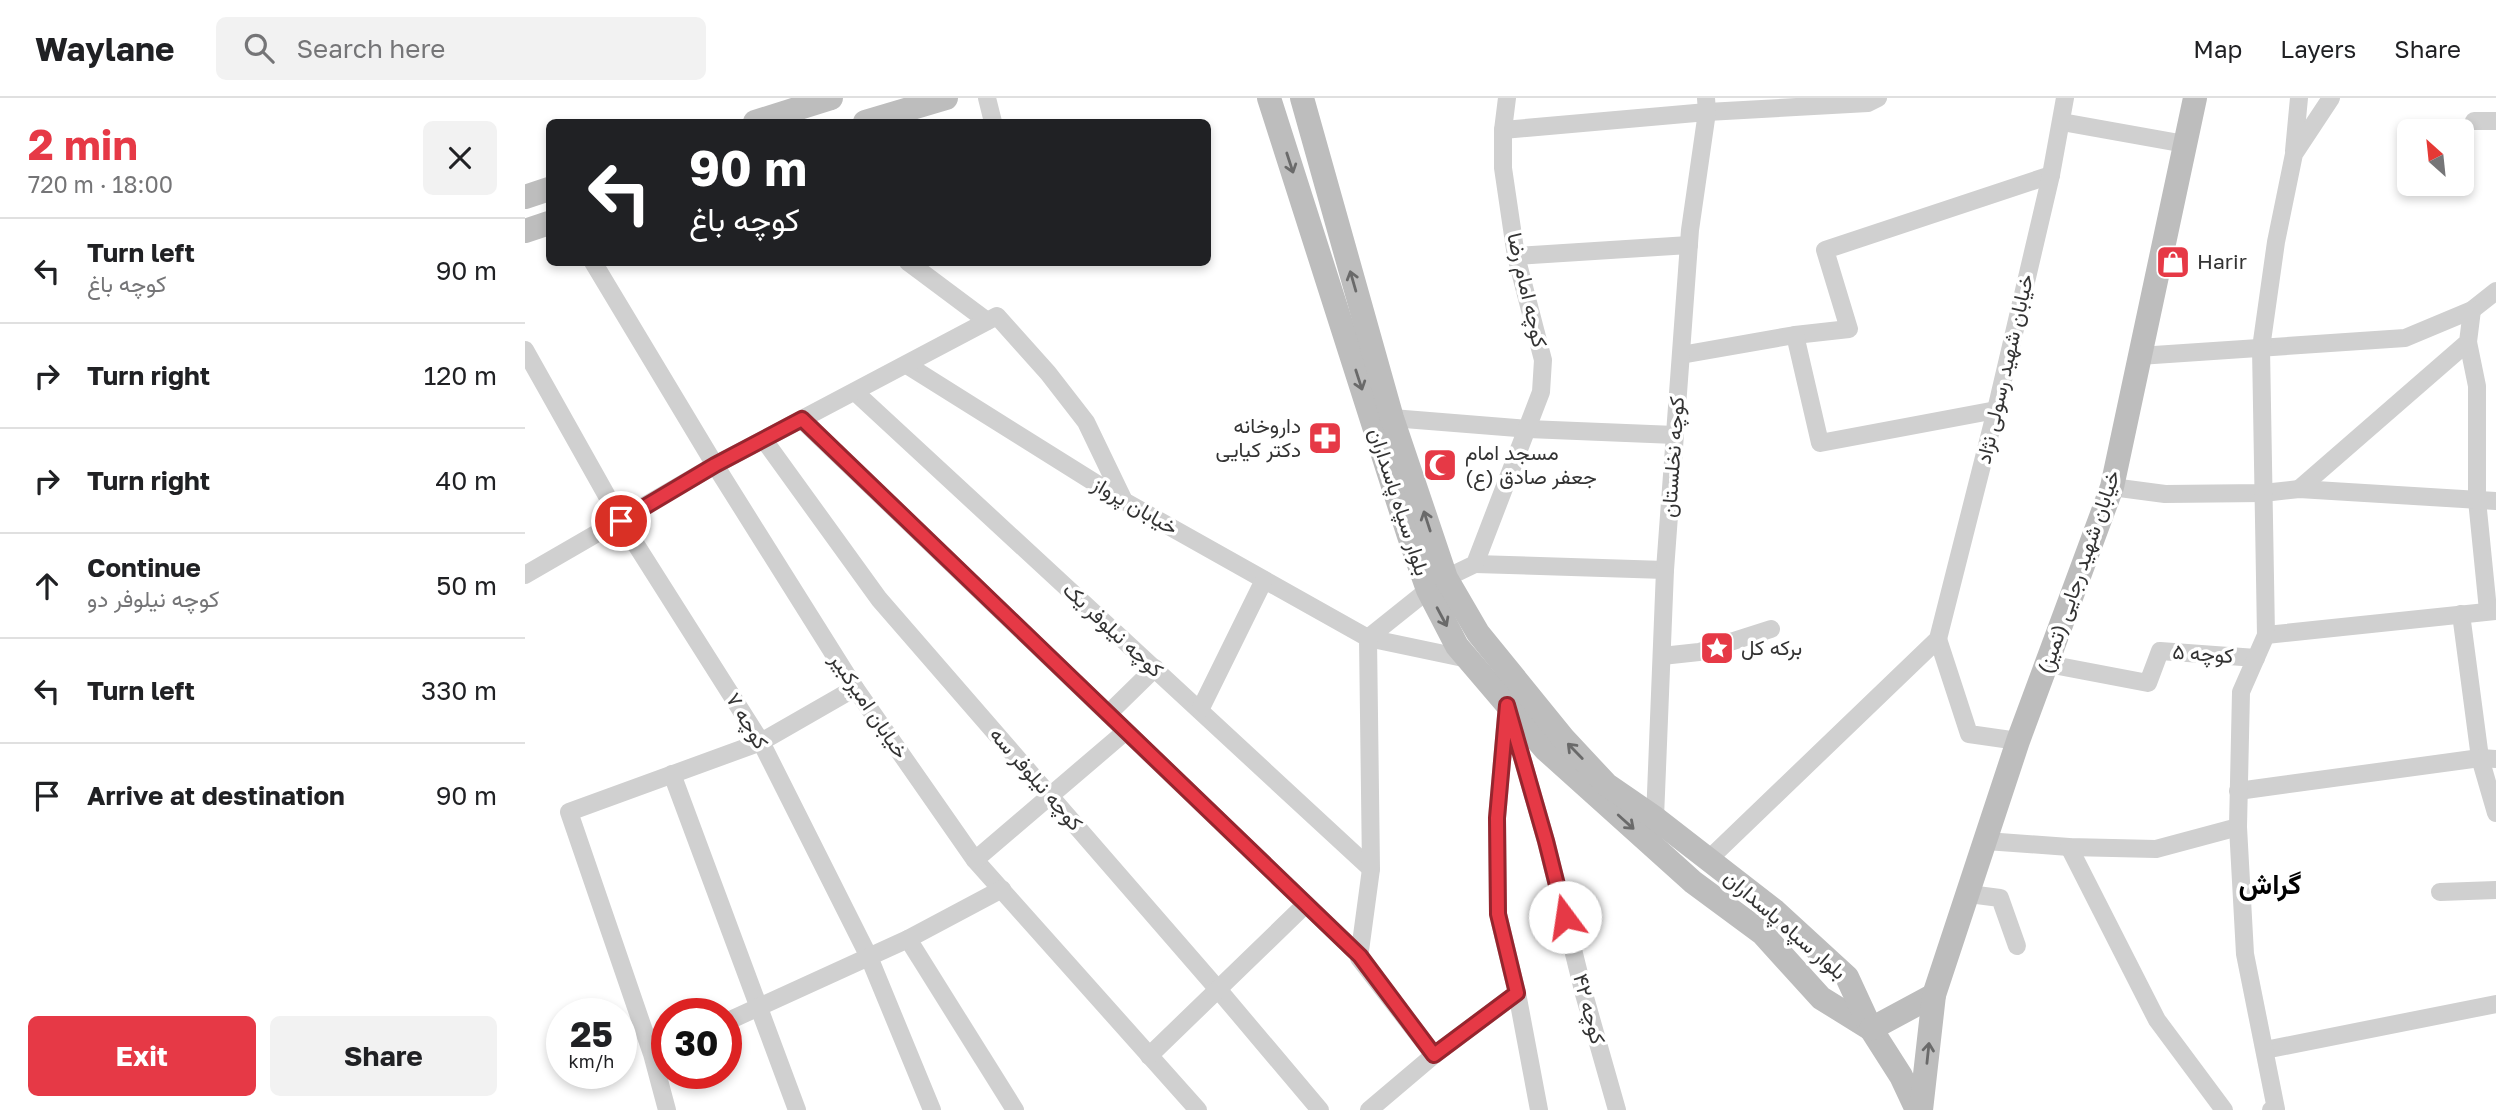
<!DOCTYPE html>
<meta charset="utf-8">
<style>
:root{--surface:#fff;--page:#f2f2f2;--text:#202124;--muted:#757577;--line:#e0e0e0;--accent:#e63946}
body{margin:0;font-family:"Golos Text",Vazirmatn,sans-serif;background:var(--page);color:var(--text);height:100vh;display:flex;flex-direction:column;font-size:26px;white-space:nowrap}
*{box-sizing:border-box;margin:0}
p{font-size:23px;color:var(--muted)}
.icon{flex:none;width:38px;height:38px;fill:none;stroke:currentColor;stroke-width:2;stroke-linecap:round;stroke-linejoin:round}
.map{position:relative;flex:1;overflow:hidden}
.panel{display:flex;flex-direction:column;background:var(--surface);width:525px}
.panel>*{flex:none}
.guide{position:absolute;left:21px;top:21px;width:665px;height:147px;border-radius:10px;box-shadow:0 4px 10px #0003;background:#202124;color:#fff;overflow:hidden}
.needle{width:46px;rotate:333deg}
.tools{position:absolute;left:1872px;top:21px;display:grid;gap:14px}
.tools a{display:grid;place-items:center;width:77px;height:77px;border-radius:10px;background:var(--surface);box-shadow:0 4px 10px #0003;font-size:35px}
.speed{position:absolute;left:21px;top:900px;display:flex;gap:14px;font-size:35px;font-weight:700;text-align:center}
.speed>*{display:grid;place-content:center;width:91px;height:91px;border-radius:50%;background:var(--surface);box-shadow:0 4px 10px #0003;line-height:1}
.speed small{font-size:18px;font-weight:400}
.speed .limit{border:10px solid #d22;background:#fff;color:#111}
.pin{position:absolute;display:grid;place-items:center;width:60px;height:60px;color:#fff;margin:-30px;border:4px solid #fff;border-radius:50%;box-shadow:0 2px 7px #0007}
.me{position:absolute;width:77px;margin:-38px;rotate:346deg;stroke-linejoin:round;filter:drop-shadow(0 0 5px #0008)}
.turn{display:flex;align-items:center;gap:24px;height:147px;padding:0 28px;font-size:32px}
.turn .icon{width:91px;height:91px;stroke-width:2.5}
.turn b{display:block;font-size:49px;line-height:60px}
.round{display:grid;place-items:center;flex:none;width:74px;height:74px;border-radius:10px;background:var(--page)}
.headline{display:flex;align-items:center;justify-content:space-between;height:119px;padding:0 28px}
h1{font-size:42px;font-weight:700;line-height:52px;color:var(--accent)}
.button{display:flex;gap:14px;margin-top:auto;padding:14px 28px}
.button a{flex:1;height:80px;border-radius:10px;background:var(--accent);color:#fff;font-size:28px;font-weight:700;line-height:80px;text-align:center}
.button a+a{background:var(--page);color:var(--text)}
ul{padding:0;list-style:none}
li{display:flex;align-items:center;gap:21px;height:105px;padding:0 28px;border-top:2px solid var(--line)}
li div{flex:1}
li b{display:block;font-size:26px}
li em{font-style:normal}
header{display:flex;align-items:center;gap:42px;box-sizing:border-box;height:98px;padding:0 35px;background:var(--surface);border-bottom:2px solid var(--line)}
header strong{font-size:33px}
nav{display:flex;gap:38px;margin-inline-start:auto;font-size:24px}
.search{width:490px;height:63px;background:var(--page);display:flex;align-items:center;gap:18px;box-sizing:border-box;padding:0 24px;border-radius:10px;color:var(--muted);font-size:26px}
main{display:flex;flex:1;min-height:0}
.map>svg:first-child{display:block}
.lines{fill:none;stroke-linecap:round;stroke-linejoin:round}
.street{stroke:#d0d0d0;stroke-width:18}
.secondary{stroke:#bdbdbd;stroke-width:24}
.oneway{stroke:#6a6a6a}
.route-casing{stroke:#96252e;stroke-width:18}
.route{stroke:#e63946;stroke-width:12}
.labels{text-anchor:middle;stroke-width:7;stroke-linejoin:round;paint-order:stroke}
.poi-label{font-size:21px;fill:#333;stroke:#fff;text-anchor:start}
.street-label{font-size:21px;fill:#333;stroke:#fff}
.district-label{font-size:28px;font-weight:bold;fill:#000;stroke:#fff}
</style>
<header>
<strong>Waylane</strong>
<div class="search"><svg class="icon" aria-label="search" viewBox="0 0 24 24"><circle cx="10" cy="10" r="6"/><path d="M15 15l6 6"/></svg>Search here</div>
<nav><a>Map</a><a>Layers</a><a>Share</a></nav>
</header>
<main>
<section class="panel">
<div class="headline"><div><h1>2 min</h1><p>720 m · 18:00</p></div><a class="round"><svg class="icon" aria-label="close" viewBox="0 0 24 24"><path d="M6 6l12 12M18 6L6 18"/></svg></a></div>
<ul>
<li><svg class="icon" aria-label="left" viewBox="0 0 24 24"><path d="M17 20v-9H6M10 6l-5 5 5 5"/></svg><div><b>Turn left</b><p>کوچه باغ</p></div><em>90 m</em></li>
<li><svg class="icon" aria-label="right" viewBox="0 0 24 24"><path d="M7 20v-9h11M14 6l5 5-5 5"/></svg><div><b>Turn right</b></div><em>120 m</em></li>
<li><svg class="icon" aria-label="right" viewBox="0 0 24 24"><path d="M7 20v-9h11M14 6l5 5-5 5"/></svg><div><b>Turn right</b></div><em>40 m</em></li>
<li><svg class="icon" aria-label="ahead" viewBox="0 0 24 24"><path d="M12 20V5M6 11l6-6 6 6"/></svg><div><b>Continue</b><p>کوچه نیلوفر دو</p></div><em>50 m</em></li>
<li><svg class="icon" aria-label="left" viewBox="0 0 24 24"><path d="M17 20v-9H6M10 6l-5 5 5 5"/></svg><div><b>Turn left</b></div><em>330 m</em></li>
<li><svg class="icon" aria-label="arrive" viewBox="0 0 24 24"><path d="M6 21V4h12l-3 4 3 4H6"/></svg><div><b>Arrive at destination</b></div><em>90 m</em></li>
</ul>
<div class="button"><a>Exit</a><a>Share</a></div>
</section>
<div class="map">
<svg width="1971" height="1012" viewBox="0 0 1971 1012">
<rect width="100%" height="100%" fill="#fff"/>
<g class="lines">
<g class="street">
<polyline points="462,0 468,24"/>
<polyline points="1949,23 1971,23"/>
<polyline points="1537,24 1660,46"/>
<polyline points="978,32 1182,14 1343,5 1353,0"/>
<polyline points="1769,53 1774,0"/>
<polyline points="991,158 1164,147"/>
<polyline points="68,164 190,367 330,590 450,762 673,1012"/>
<polyline points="383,164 462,223"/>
<polyline points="1270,237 1324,231 1300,152 1526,77"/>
<polyline points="1943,244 1952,288 1952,402 1963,512"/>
<polyline points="0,252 96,423 236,644 344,859 407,1012"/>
<polyline points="1156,257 1270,237 1295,345 1471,312"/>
<polyline points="1614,258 1880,240 1947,212 1971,193"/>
<polyline points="382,267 599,403 843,540 943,561"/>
<polyline points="330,294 846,771"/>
<polyline points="867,320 1003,331 1150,337"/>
<polyline points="277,322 835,858"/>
<polyline points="239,342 354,501 697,896 795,1012"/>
<polyline points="1587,389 1640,396 1738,395 1774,391 1971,403"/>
<polyline points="1774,391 1943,244 1947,212"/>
<polyline points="950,466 1140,472"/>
<polyline points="0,477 190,367 472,218 523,275 561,324 599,403"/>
<polyline points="921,480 950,466 1016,294 1018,262 991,158 978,70 978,32 982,0"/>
<polyline points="1936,516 1955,660 1971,715"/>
<polyline points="1741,537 1971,513"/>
<polyline points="843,540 846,771 834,860 909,957"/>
<polyline points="843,540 903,492"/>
<polyline points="1413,541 1444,636 1493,643"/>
<polyline points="1137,558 1174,554 1246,531"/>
<polyline points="1523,566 1623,585 1635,553 1731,560"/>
<polyline points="983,611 1021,743 1059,896 1092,1012"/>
<polyline points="675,612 739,482"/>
<polyline points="583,616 630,570"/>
<polyline points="981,618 972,720 973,816 992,895 1014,1012"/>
<polyline points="147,676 272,1012"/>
<polyline points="1713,693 1955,660 1971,661"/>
<polyline points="1130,720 1140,472 1165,132 1182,14 1181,0"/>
<polyline points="1461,743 1544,749 1631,751 1713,729"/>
<polyline points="1544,749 1632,922 1699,1012"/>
<polyline points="1184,761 1413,541 1471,312 1526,77 1540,0"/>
<polyline points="450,762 601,633"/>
<polyline points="1915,794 1971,792"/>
<polyline points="1444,796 1475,800 1492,848"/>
<polyline points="383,841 490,1012"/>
<polyline points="201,924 383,841 477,791"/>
<polyline points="1740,952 1971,906"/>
<polyline points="624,958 781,806"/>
<polyline points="142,1012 127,956 44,714 236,644 330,590"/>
<polyline points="844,1012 909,957 992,895"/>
<polyline points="1746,1012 1751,1011 1720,856 1713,729 1716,594 1741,537 1736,250 1751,144 1769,56 1806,0"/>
</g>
<g class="secondary">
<polyline points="744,0 884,438 903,492 932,548 1020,651 1168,784 1237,835 1296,900 1346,931"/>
<polyline points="777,0 867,320 921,480 953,535 1039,641 1082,687 1130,720 1250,813 1322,879 1346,931 1376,978 1392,1012"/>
<polyline points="230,24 306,0"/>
<polyline points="340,24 421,0"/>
<polyline points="0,99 24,91"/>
<polyline points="0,133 24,125"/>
<polyline points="1346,931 1409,897"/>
<polyline points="1396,1012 1409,897 1493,643 1587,389 1670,0"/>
</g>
</g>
<defs><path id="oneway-shaft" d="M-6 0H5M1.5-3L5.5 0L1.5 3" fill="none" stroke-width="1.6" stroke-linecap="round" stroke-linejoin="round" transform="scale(1.75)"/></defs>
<g class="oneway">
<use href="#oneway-shaft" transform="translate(765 65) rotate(72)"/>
<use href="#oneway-shaft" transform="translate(828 183) rotate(-106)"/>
<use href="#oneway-shaft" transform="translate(834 282) rotate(72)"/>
<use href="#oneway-shaft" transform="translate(902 423) rotate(-108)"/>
<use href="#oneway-shaft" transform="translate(917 519) rotate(62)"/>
<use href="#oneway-shaft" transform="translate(1050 653) rotate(-134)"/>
<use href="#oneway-shaft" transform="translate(1101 724) rotate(42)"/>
<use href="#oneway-shaft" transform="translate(1403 955) rotate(-84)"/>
</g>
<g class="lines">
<g class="route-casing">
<polyline id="route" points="96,423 190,367 277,321 835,858 909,957 992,895 973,816 972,720 982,607 1021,743 1040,819"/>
</g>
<use href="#route" class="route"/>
</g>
<defs>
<g id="shop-square" transform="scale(1.75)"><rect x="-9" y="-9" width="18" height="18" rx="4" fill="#e63946" stroke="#fff"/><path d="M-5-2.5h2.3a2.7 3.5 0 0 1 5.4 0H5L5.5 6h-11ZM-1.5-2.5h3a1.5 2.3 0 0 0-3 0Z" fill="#fff"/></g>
<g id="pharmacy-square" transform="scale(1.75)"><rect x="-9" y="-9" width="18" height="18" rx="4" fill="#e63946" stroke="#fff"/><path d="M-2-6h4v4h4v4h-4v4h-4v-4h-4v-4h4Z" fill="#fff"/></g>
<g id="mosque-square" transform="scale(1.75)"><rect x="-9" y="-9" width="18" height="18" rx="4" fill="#e63946" stroke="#fff"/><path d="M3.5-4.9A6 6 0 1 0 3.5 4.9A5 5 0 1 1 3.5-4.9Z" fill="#fff"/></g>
<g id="sight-square" transform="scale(1.75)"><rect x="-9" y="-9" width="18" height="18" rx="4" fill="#e63946" stroke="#fff"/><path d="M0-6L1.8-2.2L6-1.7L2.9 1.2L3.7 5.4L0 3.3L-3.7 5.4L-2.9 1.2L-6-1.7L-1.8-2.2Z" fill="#fff"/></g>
</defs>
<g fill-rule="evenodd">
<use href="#shop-square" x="1648" y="164"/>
<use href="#pharmacy-square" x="800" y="340"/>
<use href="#mosque-square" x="915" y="367"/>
<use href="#sight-square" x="1192" y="550"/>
</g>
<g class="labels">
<g class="poi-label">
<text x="1672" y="171">Harir</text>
<text x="776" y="335" text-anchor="end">داروخانه<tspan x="776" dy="24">دکتر کیایی</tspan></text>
<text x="940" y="362">مسجد امام<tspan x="940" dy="24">جعفر صادق (ع)</tspan></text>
<text x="1216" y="557">برکه کل</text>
</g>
<g class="street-label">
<text transform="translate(1002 192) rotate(77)" y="7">کوچه امام رضا</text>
<text transform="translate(1480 271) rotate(-77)" y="7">خیابان شهید رسولی نژاد</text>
<text transform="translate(1148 359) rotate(-86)" y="7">کوچه نخلستان</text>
<text transform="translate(874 404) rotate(72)" y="7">بلوار سپاه پاسداران</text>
<text transform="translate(610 408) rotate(30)" y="7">خیابان پرواز</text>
<text transform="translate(1554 474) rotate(-71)" y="7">خیابان شهید رجایی (تمیز)</text>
<text transform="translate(588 532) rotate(43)" y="7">کوچه نیلوفر یک</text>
<text transform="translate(1678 556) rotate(4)" y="7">کوچه ۵</text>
<text transform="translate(344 608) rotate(56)" y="7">خیابان امیرکبیر</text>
<text transform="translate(222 623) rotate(59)" y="7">کوچه ۷</text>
<text transform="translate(511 681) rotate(49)" y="7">کوچه نیلوفر سه</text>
<text transform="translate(1260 827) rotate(41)" y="7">بلوار سپاه پاسداران</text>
<text transform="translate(1064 911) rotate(75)" y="7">کوچه ۴۲</text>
</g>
<g class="district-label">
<text x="1745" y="796">گراش</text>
</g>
</g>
</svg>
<div class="tools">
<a><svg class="needle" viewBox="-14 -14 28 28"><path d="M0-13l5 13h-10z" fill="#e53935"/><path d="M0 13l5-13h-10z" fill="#757577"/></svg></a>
</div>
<div class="speed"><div>25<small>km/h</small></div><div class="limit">30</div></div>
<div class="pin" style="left:96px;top:423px;background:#d93025"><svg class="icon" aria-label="arrive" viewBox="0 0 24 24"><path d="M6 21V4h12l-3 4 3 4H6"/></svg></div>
<svg class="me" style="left:1040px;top:819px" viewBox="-20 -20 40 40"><circle r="19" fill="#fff"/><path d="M0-13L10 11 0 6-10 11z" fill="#e63946"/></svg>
<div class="guide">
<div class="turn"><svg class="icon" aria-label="left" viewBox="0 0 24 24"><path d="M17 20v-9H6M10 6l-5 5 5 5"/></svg><div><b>90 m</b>کوچه باغ</div></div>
</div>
</div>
</main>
